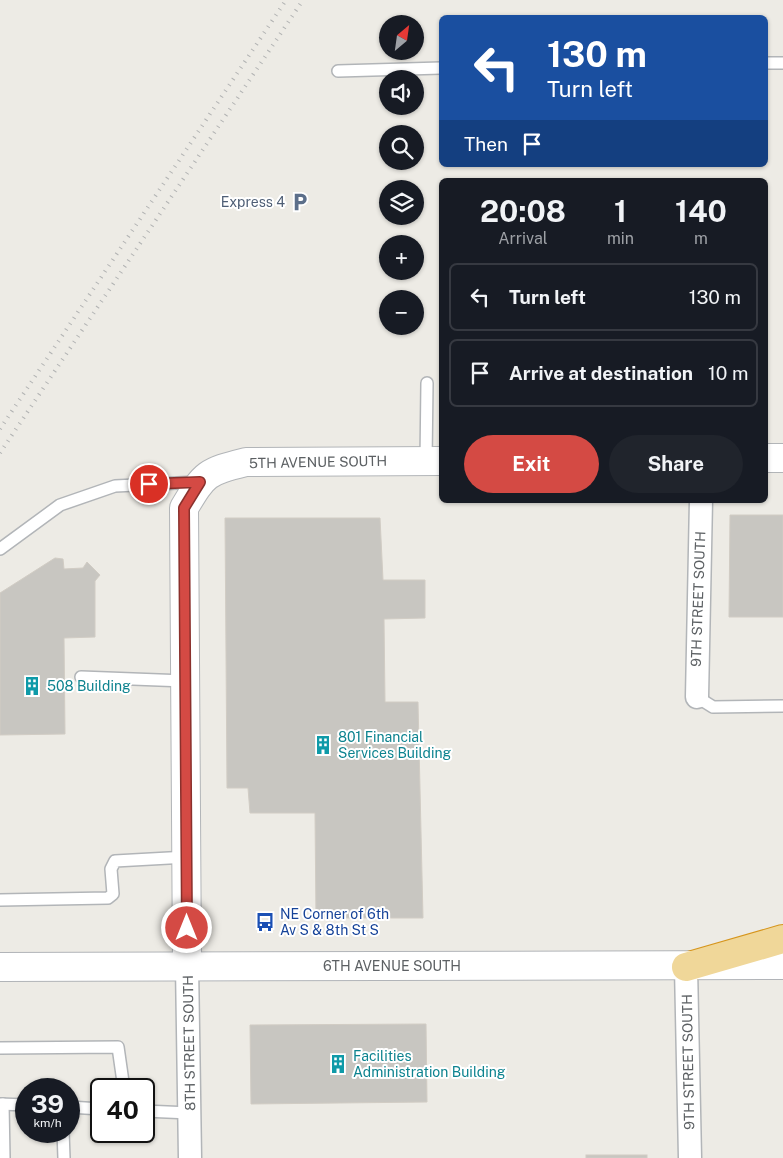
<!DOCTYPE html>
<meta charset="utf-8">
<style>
:root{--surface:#171b24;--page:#20242c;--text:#f1f3f6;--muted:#9ea1a6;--line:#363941;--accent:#d44a44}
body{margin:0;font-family:"Public Sans",sans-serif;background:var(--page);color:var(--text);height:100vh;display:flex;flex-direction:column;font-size:19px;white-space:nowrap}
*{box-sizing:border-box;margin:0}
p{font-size:16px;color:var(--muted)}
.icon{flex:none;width:28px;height:28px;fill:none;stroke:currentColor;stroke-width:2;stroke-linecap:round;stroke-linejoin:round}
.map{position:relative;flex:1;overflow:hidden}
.panel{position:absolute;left:439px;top:178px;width:329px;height:325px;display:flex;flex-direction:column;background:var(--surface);border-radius:8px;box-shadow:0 1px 4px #0004}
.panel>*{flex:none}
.hud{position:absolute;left:439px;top:15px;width:329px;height:152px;border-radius:8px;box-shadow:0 1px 4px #0004;background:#1a4fa0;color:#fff;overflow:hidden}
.needle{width:32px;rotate:29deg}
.controls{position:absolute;left:379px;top:15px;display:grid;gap:10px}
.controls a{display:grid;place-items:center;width:45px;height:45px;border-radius:50%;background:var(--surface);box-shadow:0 1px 4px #0004;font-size:25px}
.speed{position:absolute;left:15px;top:1078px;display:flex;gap:10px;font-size:25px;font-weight:700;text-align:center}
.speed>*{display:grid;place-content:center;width:65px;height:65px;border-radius:50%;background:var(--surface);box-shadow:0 1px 4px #0004;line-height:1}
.speed small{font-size:12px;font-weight:400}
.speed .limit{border:2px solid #111;border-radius:8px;background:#fff;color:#111}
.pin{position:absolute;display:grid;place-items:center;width:42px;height:42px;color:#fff;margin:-21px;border:2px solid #fff;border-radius:50%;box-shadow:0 1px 5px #0007}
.me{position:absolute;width:55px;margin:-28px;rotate:0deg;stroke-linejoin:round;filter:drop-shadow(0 0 4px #0008)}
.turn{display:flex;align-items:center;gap:18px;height:105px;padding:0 25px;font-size:22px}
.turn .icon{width:65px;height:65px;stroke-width:2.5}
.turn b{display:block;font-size:35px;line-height:42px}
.then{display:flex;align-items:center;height:48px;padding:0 25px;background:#0003;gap:10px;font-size:19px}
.eta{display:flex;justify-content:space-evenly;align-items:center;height:85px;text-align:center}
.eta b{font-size:30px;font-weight:700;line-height:35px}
.primary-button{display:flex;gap:10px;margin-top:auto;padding:10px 25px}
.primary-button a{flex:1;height:58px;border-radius:30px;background:var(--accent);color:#fff;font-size:20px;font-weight:700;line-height:58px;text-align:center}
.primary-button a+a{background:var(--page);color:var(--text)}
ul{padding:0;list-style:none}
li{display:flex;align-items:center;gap:15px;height:68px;margin:0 10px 8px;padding:0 15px;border:2px solid var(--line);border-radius:8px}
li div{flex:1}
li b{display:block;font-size:19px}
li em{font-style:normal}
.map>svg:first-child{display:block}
.building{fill:#c8c6c1;stroke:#d1ccc4}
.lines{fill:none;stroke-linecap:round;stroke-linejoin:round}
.service-casing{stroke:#b2b5b8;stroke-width:14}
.minor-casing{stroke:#b2b5b8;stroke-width:25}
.tertiary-casing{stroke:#b2b5b8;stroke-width:30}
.secondary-casing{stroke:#b1b4b8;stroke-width:30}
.motorway-casing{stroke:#d6951c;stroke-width:30}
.service{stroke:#fff;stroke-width:11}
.minor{stroke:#fff;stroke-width:22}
.tertiary{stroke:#fff;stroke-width:28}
.secondary{stroke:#fff;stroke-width:28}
.motorway{stroke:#f0d799;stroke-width:28}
.rail{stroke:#b2b3b3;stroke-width:4;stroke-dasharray:1 6;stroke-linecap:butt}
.route-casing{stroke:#8a302c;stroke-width:12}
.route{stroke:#d44a44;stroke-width:9}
.labels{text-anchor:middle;stroke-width:4;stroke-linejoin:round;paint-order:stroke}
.service-label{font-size:14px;fill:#4e5e75;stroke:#fff;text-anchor:end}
.street-label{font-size:14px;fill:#5c6063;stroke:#fff}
.culture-label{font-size:14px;fill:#0d838f;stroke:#fff;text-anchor:start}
.transit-label{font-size:14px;fill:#164399;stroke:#fff;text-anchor:start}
</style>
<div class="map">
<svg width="783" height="1158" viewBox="0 0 783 1158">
<rect width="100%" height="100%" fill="#edebe5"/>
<g class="building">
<polygon points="730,515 783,515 783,617 729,617"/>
<polygon points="225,518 380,518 383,580 425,580 425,618 384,619 385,702 418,702 423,918 316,918 315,813 250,813 248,788 227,788"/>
<polygon points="55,558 63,559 64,569 83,568 87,562 100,575 95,581 95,637 64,638 65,734 0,735 0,593"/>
<polygon points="426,1024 427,1102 251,1104 250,1025"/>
<rect x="586" y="1155" width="61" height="3"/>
</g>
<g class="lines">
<g class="service-casing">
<g id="service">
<polyline points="765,63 783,63"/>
<polyline points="338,71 441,68"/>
<polyline points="426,461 427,383"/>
<polyline points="0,549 60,505 115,486 198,482"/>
<polyline points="81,677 185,681"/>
<polyline points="697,697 713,707 783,706"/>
<polyline points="0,900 108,898 113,894 111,869 115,861 187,857"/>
<polyline points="0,1048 118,1047 124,1089"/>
<polyline points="0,1104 26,1105"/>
<polyline points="3,1104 4,1158"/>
<polyline points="69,1107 101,1109"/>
<polyline points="144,1111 190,1113"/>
<polyline points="63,1131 64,1158"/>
</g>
</g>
<g class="minor-casing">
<g id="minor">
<polyline points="697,697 701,500"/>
<polyline points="187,965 190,1158"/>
<polyline points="686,967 690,1158"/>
</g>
</g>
<g class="tertiary-casing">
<g id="tertiary">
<polyline points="765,458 783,458"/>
<path d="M187 965 184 508C205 473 206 472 246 462L441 461"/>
</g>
</g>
<g class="secondary-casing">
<polyline id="secondary" points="0,967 783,965"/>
</g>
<g class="motorway-casing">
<polyline id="motorway" points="686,967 783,939"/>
</g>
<use href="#service" class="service"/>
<use href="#minor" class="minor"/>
<use href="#tertiary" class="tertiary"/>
<use href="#secondary" class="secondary"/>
<use href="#motorway" class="motorway"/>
<g class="rail">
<polyline points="0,429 286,0"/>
<polyline points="0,453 303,0"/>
</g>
</g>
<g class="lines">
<g class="route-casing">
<polyline id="route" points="149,484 200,482 184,508 187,928"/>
</g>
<use href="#route" class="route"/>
</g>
<defs>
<g id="parking-bare" transform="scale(1.5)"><path d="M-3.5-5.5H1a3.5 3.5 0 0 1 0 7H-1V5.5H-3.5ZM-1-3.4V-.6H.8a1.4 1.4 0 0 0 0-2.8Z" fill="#5c6f8a" stroke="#fff" stroke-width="2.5" paint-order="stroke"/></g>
<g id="building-bare" transform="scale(1.5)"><path d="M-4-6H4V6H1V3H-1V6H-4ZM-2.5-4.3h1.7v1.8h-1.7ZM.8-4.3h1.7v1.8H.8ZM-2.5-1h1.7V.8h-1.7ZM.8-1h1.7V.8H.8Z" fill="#0f9aa8" stroke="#fff" stroke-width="2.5" paint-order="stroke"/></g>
<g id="bus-bare" transform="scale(1.5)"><path d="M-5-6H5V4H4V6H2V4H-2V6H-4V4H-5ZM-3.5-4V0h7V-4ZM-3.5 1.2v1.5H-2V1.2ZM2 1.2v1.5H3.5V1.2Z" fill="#1a4fb4" stroke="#fff" stroke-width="2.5" paint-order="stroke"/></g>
</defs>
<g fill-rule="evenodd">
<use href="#parking-bare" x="300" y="202"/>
<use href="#building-bare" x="32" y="686"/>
<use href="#building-bare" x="323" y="745"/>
<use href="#bus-bare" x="265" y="922"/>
<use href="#building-bare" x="338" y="1064"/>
</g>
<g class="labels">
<g class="service-label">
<text x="285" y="207">Express 4</text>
</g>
<g class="street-label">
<text transform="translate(318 462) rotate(-1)" y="5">5TH AVENUE SOUTH</text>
<text transform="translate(698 599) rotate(-88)" y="5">9TH STREET SOUTH</text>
<text x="392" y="971">6TH AVENUE SOUTH</text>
<text transform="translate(189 1043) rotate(-91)" y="5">8TH STREET SOUTH</text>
<text transform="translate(688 1062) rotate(-91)" y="5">9TH STREET SOUTH</text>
</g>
<g class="culture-label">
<text x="47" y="691">508 Building</text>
<text x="338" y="742">801 Financial<tspan x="338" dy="16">Services Building</tspan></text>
<text x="353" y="1061">Facilities<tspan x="353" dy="16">Administration Building</tspan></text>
</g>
<g class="transit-label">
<text x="280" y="919">NE Corner of 6th<tspan x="280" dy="16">Av S &amp; 8th St S</tspan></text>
</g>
</g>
</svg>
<div class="controls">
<a><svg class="needle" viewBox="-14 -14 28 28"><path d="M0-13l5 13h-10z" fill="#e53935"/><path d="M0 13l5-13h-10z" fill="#9ea1a6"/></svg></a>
<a><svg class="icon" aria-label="sound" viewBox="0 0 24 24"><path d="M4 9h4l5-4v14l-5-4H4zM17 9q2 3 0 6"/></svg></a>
<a><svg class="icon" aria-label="search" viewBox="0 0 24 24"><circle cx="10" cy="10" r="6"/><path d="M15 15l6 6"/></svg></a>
<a><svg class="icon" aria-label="layers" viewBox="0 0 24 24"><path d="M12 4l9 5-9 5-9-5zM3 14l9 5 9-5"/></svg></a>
<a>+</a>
<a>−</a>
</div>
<div class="speed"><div>39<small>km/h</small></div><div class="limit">40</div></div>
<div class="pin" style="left:149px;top:484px;background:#d93025"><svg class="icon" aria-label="arrive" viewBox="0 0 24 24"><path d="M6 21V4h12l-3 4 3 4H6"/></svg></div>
<svg class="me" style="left:187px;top:928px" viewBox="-20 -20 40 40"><circle r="17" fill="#d44a44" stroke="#fff" stroke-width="3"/><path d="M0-11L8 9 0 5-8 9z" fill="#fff"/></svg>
<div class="hud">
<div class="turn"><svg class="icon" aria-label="left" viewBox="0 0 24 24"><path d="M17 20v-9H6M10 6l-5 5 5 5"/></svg><div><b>130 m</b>Turn left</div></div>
<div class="then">Then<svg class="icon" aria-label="arrive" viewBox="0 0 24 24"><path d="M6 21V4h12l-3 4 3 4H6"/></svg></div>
</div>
<section class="panel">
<div class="eta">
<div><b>20:08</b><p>Arrival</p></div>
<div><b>1</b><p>min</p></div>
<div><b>140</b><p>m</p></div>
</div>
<ul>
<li><svg class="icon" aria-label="left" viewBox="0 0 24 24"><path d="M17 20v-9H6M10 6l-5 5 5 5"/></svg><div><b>Turn left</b></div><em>130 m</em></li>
<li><svg class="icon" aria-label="arrive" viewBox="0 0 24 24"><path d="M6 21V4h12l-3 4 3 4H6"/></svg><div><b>Arrive at destination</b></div><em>10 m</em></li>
</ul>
<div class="primary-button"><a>Exit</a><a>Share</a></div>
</section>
</div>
